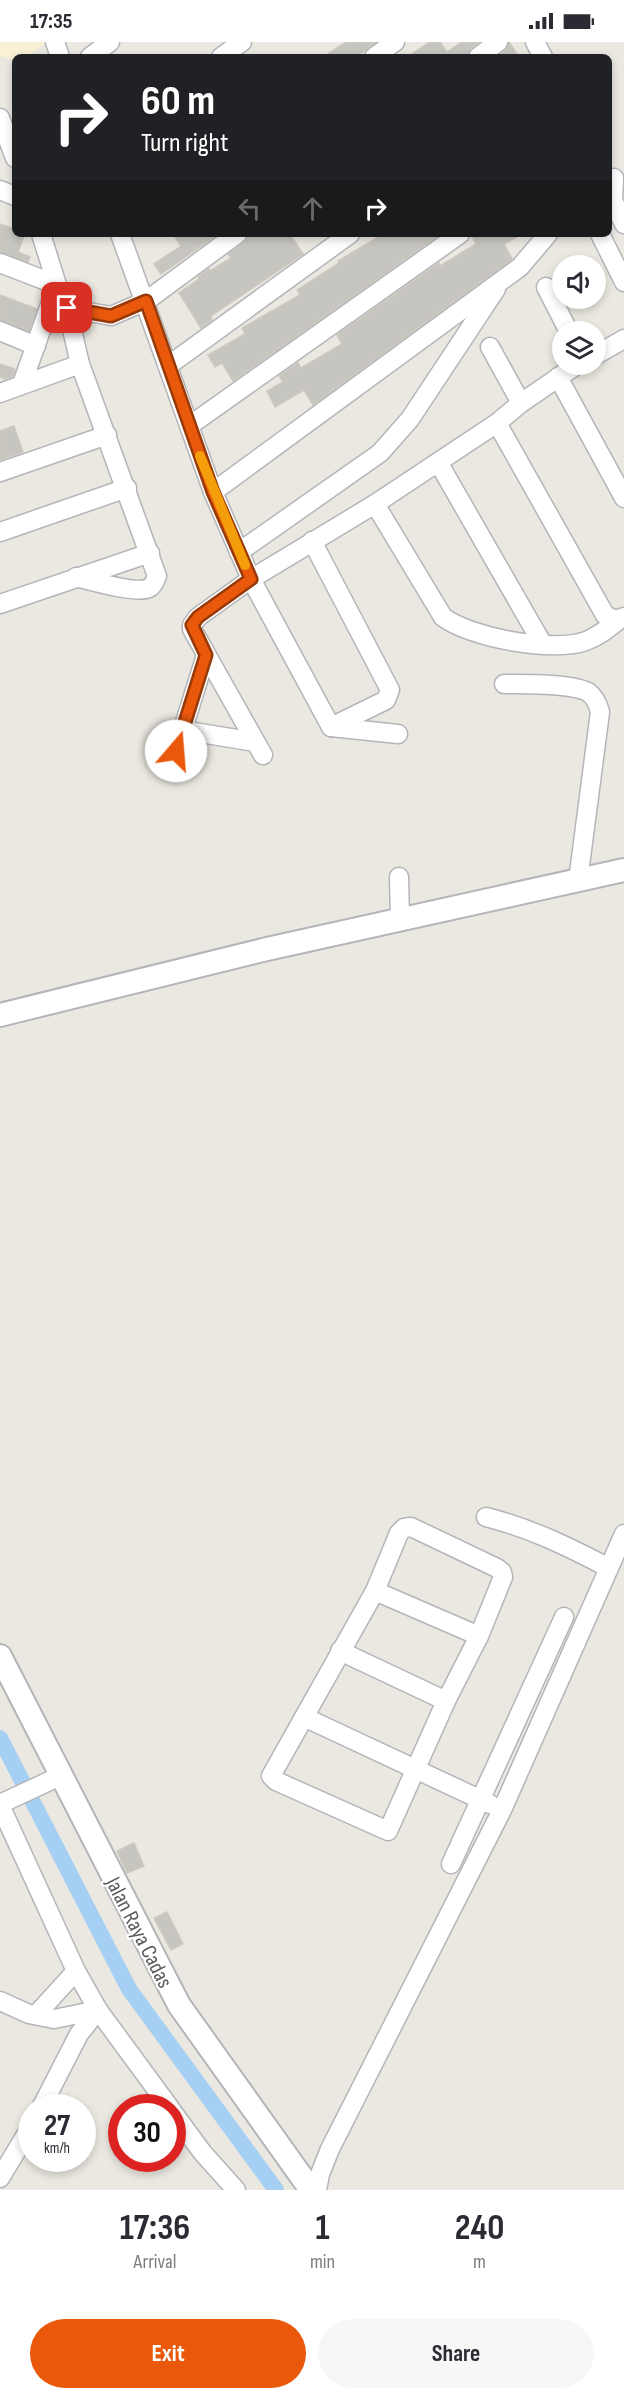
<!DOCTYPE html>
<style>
:root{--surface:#fff;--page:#f7f7f7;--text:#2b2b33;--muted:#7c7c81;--accent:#ea580c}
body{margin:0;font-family:"Sofia Sans Condensed",sans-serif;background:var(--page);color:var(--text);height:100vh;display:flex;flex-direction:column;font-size:22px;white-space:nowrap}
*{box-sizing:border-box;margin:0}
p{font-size:20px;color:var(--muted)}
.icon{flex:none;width:33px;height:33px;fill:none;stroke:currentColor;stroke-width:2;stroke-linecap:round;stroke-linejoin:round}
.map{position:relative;height:2148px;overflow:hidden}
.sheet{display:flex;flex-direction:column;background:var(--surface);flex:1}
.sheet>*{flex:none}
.banner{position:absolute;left:12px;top:12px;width:600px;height:183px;border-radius:9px;box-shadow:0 3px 9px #0003;background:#202124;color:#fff;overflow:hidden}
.tools{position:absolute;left:552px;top:213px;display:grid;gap:12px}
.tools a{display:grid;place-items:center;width:54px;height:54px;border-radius:50%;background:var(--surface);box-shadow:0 3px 9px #0003;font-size:30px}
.speed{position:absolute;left:18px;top:2052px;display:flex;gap:12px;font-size:30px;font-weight:700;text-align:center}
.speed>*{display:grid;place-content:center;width:78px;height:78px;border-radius:50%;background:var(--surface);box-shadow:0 3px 9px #0003;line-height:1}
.speed small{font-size:15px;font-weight:400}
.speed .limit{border:9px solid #d22;background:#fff;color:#111}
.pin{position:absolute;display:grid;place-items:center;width:51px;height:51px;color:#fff;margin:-26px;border-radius:12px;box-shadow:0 3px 9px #0006}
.me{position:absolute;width:66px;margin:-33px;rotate:18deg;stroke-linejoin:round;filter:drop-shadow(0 0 4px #0008)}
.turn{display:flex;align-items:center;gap:21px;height:126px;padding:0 30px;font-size:27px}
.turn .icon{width:78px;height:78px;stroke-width:2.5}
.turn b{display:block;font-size:42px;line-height:51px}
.lanes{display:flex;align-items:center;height:57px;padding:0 30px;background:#0003;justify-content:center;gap:30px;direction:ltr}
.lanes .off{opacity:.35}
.eta{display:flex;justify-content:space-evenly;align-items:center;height:102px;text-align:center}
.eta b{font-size:36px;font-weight:700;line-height:42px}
.action{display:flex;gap:12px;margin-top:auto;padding:12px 30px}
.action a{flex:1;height:69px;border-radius:36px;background:var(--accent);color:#fff;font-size:24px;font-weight:700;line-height:69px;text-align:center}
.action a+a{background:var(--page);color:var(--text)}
.status{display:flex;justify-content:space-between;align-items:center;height:42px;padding:0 30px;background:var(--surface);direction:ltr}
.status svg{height:16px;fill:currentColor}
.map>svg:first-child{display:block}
.commercial{fill:#f8f1d6}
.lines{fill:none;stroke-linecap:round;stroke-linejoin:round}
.canal{stroke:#a6d0f3;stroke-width:16}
.building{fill:#c7c5bf;stroke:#cec9bf;stroke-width:1.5}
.minor-casing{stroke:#b3b5b9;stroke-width:21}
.tertiary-casing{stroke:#b3b5b9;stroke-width:26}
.minor{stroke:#fff;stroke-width:18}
.tertiary{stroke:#fff;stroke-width:22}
.route-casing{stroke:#983908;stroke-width:15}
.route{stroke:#ea580c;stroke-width:10}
.slow{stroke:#f59e0b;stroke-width:10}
.labels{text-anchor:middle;stroke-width:4.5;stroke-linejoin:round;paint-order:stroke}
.street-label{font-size:22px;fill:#595b5f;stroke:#fff}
</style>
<div class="status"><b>17:35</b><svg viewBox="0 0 49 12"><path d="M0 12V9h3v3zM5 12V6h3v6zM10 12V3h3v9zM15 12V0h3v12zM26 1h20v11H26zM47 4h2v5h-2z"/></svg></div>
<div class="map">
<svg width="624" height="2148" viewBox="0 0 624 2148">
<rect width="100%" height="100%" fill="#eae8e0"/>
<polygon class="commercial" points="0,0 47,0 27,15 15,15 15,19 0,14"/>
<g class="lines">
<polyline class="canal" points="0,1696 129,1947 276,2148"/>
</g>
<g class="building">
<polygon points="346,0 376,0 356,15 323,15"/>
<polygon points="430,0 440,0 447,10 462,0 479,0 471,6 467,15 407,15"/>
<polygon points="509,0 519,15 497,15 505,9"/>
<polygon points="0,182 15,187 15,192 25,192 18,210 30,215 28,220 0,210"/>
<polygon points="173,192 218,192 161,232 154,222 181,204"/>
<polygon points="248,192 290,192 303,212 211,274 212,278 201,286 179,251 199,237 198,235 209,227 210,229 231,216 228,212 244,201"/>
<polygon points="383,192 441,192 233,339 222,321 215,325 208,313 245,292 242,286 300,253 297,248 339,221 338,219"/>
<polygon points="471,192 522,192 504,202 512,217 313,363 304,348 275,365 267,349 283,340 279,334 298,321 301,326 342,302 337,293 439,221 440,224 476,202"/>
<polygon points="0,253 37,267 29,289 0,278"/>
<polygon points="0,322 15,327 13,334 5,337 0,335"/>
<polygon points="14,384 23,410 0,418 0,389"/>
<polygon points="134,1801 144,1824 127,1831 117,1809"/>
<polygon points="167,1870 183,1902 171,1908 154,1876"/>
</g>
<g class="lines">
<g class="minor-casing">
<g id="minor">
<polyline points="55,0 60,15"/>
<polyline points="535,0 543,15"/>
<polyline points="90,15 110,0"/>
<polyline points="221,15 242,0"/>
<polyline points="374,15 395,0"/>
<polyline points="478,15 498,0"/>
<polyline points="0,76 15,116"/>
<polyline points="614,136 613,158 624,182"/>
<polyline points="0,148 15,154"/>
<path d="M41 192 57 243 67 266 80 322 157 534C155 538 154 544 149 546 137 552 91 539 76 535"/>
<polyline points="120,192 213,450 251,537 375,462 497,381 521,361 578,322"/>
<polyline points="600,192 624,240"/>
<polyline points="0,221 57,243 22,342"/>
<polyline points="546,245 569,290"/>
<polyline points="67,266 111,274 146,259 237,192"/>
<polyline points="0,289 36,304"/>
<polyline points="490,305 521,361"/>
<polyline points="596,313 624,297"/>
<polyline points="169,323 350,192"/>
<polyline points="558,335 624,456"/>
<polyline points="0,351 80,322"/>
<polyline points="497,381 605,573 615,578 624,575"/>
<polyline points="189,384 460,192"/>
<polyline points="438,420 542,601"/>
<polyline points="0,430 107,393"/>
<polyline points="213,450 520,225 548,192"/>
<path d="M375 462 443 575C471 596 553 611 586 599 599 594 609 586 620 577"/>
<polyline points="0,490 127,446"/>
<polyline points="312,499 390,648 386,658 331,685"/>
<polyline points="239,510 380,411 410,377 496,247"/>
<polyline points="0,562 150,511"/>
<path d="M504 642C524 642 571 641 588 650 595 655 598 662 600 670L578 839"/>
<polyline points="331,685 398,692"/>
<polyline points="182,688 255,700"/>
<polyline points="176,709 206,613"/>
<polyline points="263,713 192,587 192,583 198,575 251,537 331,685"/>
<polyline points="399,835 400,878"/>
<path d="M486 1475C530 1486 569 1505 609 1526"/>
<polygon points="411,1485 497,1526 502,1530 503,1535 479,1594 446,1659 388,1789 276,1739 271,1734 375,1549 399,1491 404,1486"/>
<polyline points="375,1549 479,1594"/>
<polyline points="340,1609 446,1659"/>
<polyline points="304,1675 490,1762"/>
<polyline points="0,1762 60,1734"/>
<polyline points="0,1763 76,1929 98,1968 170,2066"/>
<polyline points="451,1822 564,1575"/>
<polyline points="0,1959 29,1972 54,1977 98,1968"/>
<polyline points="36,1973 76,1929"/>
<polyline points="41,2066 79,1992 98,1968"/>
<polyline points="172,2069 202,2110 236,2148"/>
<polyline points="0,2136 32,2083"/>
<polyline points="317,2148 320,2132 330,2107 502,1768 624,1492"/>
</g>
</g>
<g class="tertiary-casing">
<g id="tertiary">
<polyline points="0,973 267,907 624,828"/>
<polyline points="0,1614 179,1963 311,2148"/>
</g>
</g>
<use href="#minor" class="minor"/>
<use href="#tertiary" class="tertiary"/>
</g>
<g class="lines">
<g class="route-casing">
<polyline id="route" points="67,266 111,274 146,259 213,450 251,537 198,575 192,583 206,613 176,709"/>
</g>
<use href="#route" class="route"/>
<polyline class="slow" points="200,414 245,523"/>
</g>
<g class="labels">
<g class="street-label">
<text transform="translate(140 1890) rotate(63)" y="8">Jalan Raya Cadas</text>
</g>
</g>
</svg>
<div class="tools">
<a><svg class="icon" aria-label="sound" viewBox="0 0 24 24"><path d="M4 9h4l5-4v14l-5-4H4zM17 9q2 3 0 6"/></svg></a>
<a><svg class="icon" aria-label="layers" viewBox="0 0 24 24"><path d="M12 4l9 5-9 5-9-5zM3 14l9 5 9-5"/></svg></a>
</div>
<div class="speed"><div>27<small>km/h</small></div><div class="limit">30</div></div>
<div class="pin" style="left:67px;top:266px;background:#d93025"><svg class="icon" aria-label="arrive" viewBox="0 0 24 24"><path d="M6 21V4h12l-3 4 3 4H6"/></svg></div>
<svg class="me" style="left:176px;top:709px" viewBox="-20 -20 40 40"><circle r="19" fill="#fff"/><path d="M0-13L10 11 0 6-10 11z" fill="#ea580c"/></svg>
<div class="banner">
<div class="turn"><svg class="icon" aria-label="right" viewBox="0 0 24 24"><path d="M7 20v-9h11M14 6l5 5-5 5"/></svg><div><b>60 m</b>Turn right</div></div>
<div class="lanes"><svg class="icon off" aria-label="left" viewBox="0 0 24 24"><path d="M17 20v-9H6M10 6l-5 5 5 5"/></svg><svg class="icon off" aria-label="ahead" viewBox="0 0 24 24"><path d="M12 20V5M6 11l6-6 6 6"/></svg><svg class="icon" aria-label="right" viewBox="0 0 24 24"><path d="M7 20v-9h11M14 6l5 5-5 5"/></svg></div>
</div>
</div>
<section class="sheet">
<div class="eta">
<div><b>17:36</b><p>Arrival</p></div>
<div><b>1</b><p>min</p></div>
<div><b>240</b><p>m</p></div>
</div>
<div class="action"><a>Exit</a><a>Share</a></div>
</section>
